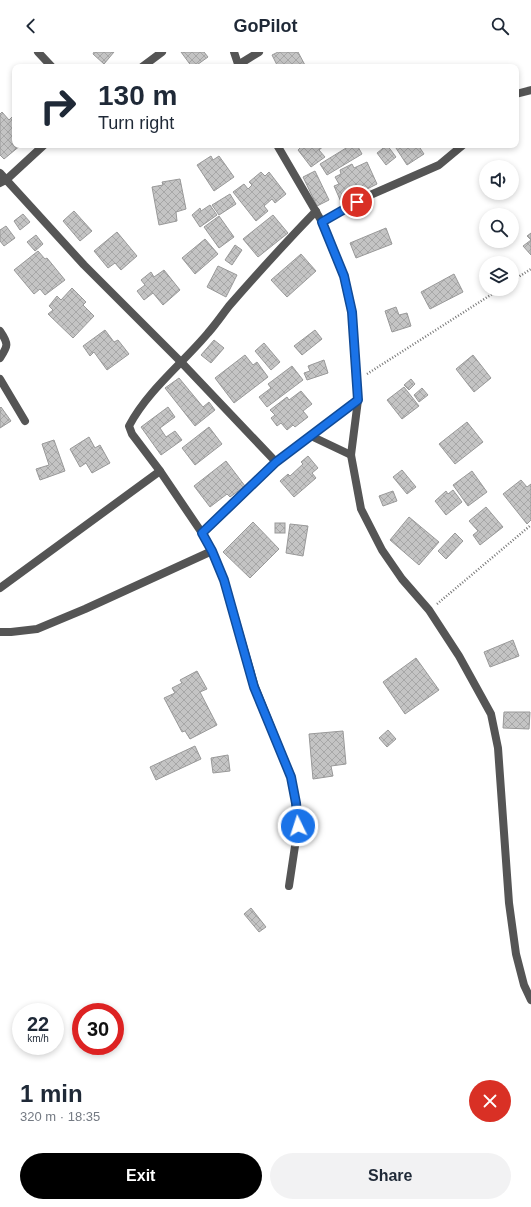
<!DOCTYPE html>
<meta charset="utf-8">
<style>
:root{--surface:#fff;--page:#f2f2f3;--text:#1f2937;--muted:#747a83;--accent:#000}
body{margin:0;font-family:Arial,sans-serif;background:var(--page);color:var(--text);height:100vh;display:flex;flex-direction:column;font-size:15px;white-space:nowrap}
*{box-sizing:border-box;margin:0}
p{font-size:13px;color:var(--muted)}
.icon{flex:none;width:22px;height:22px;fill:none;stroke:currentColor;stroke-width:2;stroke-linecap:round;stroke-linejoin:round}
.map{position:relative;height:1015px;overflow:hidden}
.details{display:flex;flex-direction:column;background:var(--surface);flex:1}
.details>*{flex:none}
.guide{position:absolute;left:12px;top:12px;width:507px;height:84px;border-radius:8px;box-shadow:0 2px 6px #0003;background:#fff;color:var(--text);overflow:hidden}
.tools{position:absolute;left:479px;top:108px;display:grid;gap:8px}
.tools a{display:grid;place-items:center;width:40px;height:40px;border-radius:50%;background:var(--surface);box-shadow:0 2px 6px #0003;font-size:20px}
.speed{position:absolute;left:12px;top:951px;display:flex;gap:8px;font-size:20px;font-weight:700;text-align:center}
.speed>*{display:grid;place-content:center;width:52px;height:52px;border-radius:50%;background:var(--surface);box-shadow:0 2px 6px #0003;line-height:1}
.speed small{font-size:10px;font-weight:400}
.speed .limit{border:6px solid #d22;background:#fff;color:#111}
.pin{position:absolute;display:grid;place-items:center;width:34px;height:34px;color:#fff;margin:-17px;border:2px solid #fff;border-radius:50%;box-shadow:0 1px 4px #0007}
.me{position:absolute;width:44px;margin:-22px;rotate:356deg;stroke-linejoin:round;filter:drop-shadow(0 0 3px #0008)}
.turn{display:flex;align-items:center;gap:14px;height:84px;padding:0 20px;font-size:18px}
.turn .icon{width:52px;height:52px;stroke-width:2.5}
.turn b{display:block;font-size:28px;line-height:34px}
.round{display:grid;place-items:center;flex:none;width:42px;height:42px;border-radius:21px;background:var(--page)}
.head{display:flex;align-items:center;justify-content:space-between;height:68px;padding:0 20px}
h1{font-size:24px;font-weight:700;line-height:30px}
.cta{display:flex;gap:8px;margin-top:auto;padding:8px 20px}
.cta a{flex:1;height:46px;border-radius:24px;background:var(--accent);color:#fff;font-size:16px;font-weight:700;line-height:46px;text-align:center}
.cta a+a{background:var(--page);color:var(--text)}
header{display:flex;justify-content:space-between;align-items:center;height:52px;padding:0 20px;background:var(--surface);font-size:18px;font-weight:700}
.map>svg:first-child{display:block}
.building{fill:url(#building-cross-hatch);stroke:#999}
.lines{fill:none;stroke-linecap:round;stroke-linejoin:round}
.path{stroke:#777;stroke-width:2.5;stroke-dasharray:1 2;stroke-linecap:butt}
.minor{stroke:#555;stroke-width:8}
.route-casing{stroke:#114b97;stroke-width:10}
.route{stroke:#1a73e8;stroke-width:7}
</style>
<header><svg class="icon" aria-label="back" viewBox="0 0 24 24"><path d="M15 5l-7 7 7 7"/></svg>GoPilot<svg class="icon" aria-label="search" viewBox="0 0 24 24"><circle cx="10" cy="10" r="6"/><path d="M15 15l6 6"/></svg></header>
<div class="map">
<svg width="531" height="1015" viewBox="0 0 531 1015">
<defs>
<pattern id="building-cross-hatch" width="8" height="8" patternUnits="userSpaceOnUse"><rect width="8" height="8" fill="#c4c4c4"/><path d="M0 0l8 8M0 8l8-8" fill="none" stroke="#a7a7a7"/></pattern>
</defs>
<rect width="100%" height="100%" fill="#fff"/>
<g class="building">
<polygon points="94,0 114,0 104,12 93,2"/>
<polygon points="181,0 204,0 208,5 194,15 192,15"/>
<polygon points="278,0 298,0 306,15 278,15 272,3"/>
<polygon points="2,60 9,68 12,65 15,68 15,93 21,93 4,107 0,103 0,62"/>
<polygon points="298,93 325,93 319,98 325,105 311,115 298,98 300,96"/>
<polygon points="351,93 357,93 362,102 327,123 320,112"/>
<polygon points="387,93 396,105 386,113 377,101"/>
<polygon points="394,93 425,93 420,96 424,102 407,113"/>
<polygon points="211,104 213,108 219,104 234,125 214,139 197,113"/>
<polygon points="367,110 377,132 341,150 334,134 339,132 335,125 341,122 340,118 352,112 354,116"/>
<polygon points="315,119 329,148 317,154 303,125"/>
<polygon points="261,120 265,124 269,120 286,142 275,151 272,147 264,154 268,159 256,169 233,140 244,132 248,137 252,133 249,130"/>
<polygon points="180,127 186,157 176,160 177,169 159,173 152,135 163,133 162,130"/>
<polygon points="230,142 236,152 219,163 212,153"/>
<polygon points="210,153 217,163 200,175 192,163 200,156 201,159"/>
<polygon points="74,159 92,179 80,189 63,169"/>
<polygon points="23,162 30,170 20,178 14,169"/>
<polygon points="273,163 288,181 258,205 243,187"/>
<polygon points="219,164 234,185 219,196 204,175"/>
<polygon points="6,174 15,186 4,194 0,189 0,178"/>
<polygon points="386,176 392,192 356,206 350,191"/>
<polygon points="117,180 137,204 121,218 115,211 108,216 94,199"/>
<polygon points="531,181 531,203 523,194 531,188 527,184"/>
<polygon points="36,183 43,192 35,199 27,190"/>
<polygon points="205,187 218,202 195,222 182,206"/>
<polygon points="235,193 242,198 232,213 225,208"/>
<polygon points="38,199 45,207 47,206 65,228 45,243 40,237 34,242 14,218"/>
<polygon points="301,202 316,219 287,245 271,228"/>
<polygon points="218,214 237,223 226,245 207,235"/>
<polygon points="164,218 180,238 163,253 153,241 144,248 137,239 145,233 141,228 151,220 154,225"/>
<polygon points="454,222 463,240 430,257 421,240"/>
<polygon points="72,236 86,250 83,253 94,264 73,286 48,262 53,258 49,254 57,244 61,248"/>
<polygon points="396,255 399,263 407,261 411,274 392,280 385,259"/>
<polygon points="105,278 114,290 118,288 129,302 107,318 94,300 90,304 83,294"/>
<polygon points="315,278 322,287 302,303 294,294"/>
<polygon points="214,288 224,296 211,311 201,303"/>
<polygon points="264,291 280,310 271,318 255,299"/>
<polygon points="245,303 253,313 257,310 268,325 234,351 215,326"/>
<polygon points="473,303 491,326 474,340 456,317"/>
<polygon points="324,308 328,321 307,328 304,321 310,319 308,314"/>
<polygon points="292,314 303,328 267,355 259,345 271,336 268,332"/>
<polygon points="179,326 203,355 209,350 215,358 195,374 165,336"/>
<polygon points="411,327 415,332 409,338 404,333"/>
<polygon points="404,335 419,354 402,367 387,348"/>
<polygon points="422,336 428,343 419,350 414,343"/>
<polygon points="301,339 312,352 303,359 308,365 295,375 293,373 287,378 281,371 277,374 271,366 275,363 270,358 287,345 289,348"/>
<polygon points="1,355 11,369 0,376 0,356"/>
<polygon points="168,355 175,365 160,376 166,385 175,379 182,388 161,403 141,375"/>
<polygon points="467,370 483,390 455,412 439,392"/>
<polygon points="209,375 222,392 195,413 182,396"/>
<polygon points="89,385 95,396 100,393 110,411 92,421 86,411 80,415 70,397"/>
<polygon points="54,388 65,419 40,428 36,417 49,413 42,392"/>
<polygon points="308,404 318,416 312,421 316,426 294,445 280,429 288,422 290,424 303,412 301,410"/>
<polygon points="226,409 245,434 230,445 227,442 210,455 194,434"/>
<polygon points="402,418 416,435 407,442 393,425"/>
<polygon points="472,419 487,440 468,454 453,433"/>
<polygon points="521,428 527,435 531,432 531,468 527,472 503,442"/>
<polygon points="453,438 462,450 446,463 435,449 446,439 448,442"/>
<polygon points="393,439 397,449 383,454 379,444"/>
<polygon points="486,455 503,475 480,493 473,483 478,479 469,469"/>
<polygon points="409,465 439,490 419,513 390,488"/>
<polygon points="253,470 279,497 250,526 223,500"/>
<rect x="275" y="471" width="10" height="10"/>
<polygon points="290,472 308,474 303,504 286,501"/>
<polygon points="455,481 463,489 446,507 438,499"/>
<polygon points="513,588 519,604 490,615 484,600"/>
<polygon points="416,606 439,638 405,662 383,630"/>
<polygon points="197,619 207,637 200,640 217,673 190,687 185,679 182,680 164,646 175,641 172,636 182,631 180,628"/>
<polygon points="504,660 530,660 529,677 503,676"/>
<polygon points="388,678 396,687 387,695 379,686"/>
<polygon points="343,679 346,712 331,714 333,724 313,727 309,682"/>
<polygon points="195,694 201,707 156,728 150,715"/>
<polygon points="228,703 230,719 213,721 211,706"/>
<polygon points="251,856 266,875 259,880 244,862"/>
</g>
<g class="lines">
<g class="path">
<polyline points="512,229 531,217"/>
<polyline points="367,322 500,237"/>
<polyline points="437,552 531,473"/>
</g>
<g class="minor">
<polyline points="38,0 52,15"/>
<polyline points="234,0 239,15"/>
<polyline points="238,13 259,0"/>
<polyline points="142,15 162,0"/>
<polyline points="516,42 531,38"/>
<polyline points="277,93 322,170 344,224 352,260 358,348 351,403 361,457 382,498 402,527 429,558 459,604 491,662 498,696 509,851 516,902 524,933 531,948"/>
<polyline points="0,121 84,213 181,310 276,410"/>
<polyline points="0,131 6,128 44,93"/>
<polyline points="322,170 368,144 439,113 463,93"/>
<path d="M0 279C9 292 8 294 0 306"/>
<polyline points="0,327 25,369"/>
<polyline points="311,384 351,403"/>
<polyline points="202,481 276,410 358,348"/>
<polyline points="0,536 160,419"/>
<polyline points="0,580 11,580 37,577 85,557 212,499"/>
<path d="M289 834 298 774 296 751 291 725 255 635 224 528 212 499 202 481 160 419 132 382 129 374C148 338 183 311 208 281 216 272 222 263 229 254 257 222 286 190 316 159"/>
</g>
</g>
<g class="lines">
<g class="route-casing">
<polyline id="route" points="298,774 296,751 291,725 254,635 224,528 212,499 202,481 276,410 358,348 352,260 344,224 322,170 357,150"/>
</g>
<use href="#route" class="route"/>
</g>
</svg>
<div class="tools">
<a><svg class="icon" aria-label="sound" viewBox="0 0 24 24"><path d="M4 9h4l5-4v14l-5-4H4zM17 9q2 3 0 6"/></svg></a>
<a><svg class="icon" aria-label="search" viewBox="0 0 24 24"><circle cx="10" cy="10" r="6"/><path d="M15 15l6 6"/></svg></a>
<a><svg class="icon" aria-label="layers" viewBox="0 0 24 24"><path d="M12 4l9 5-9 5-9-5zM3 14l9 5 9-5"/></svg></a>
</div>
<div class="speed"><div>22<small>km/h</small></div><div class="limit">30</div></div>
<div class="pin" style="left:357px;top:150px;background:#d93025"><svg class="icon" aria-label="arrive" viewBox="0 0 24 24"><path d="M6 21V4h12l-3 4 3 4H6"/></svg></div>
<svg class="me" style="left:298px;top:774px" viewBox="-20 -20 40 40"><circle r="17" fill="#1a73e8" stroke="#fff" stroke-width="3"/><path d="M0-11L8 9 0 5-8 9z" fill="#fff"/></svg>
<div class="guide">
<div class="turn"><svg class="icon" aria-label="right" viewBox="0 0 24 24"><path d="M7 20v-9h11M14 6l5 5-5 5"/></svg><div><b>130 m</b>Turn right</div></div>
</div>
</div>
<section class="details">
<div class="head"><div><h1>1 min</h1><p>320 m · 18:35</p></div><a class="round" style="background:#d93025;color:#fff"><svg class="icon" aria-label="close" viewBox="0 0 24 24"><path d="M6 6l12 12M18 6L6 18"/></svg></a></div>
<div class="cta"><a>Exit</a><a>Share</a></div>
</section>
